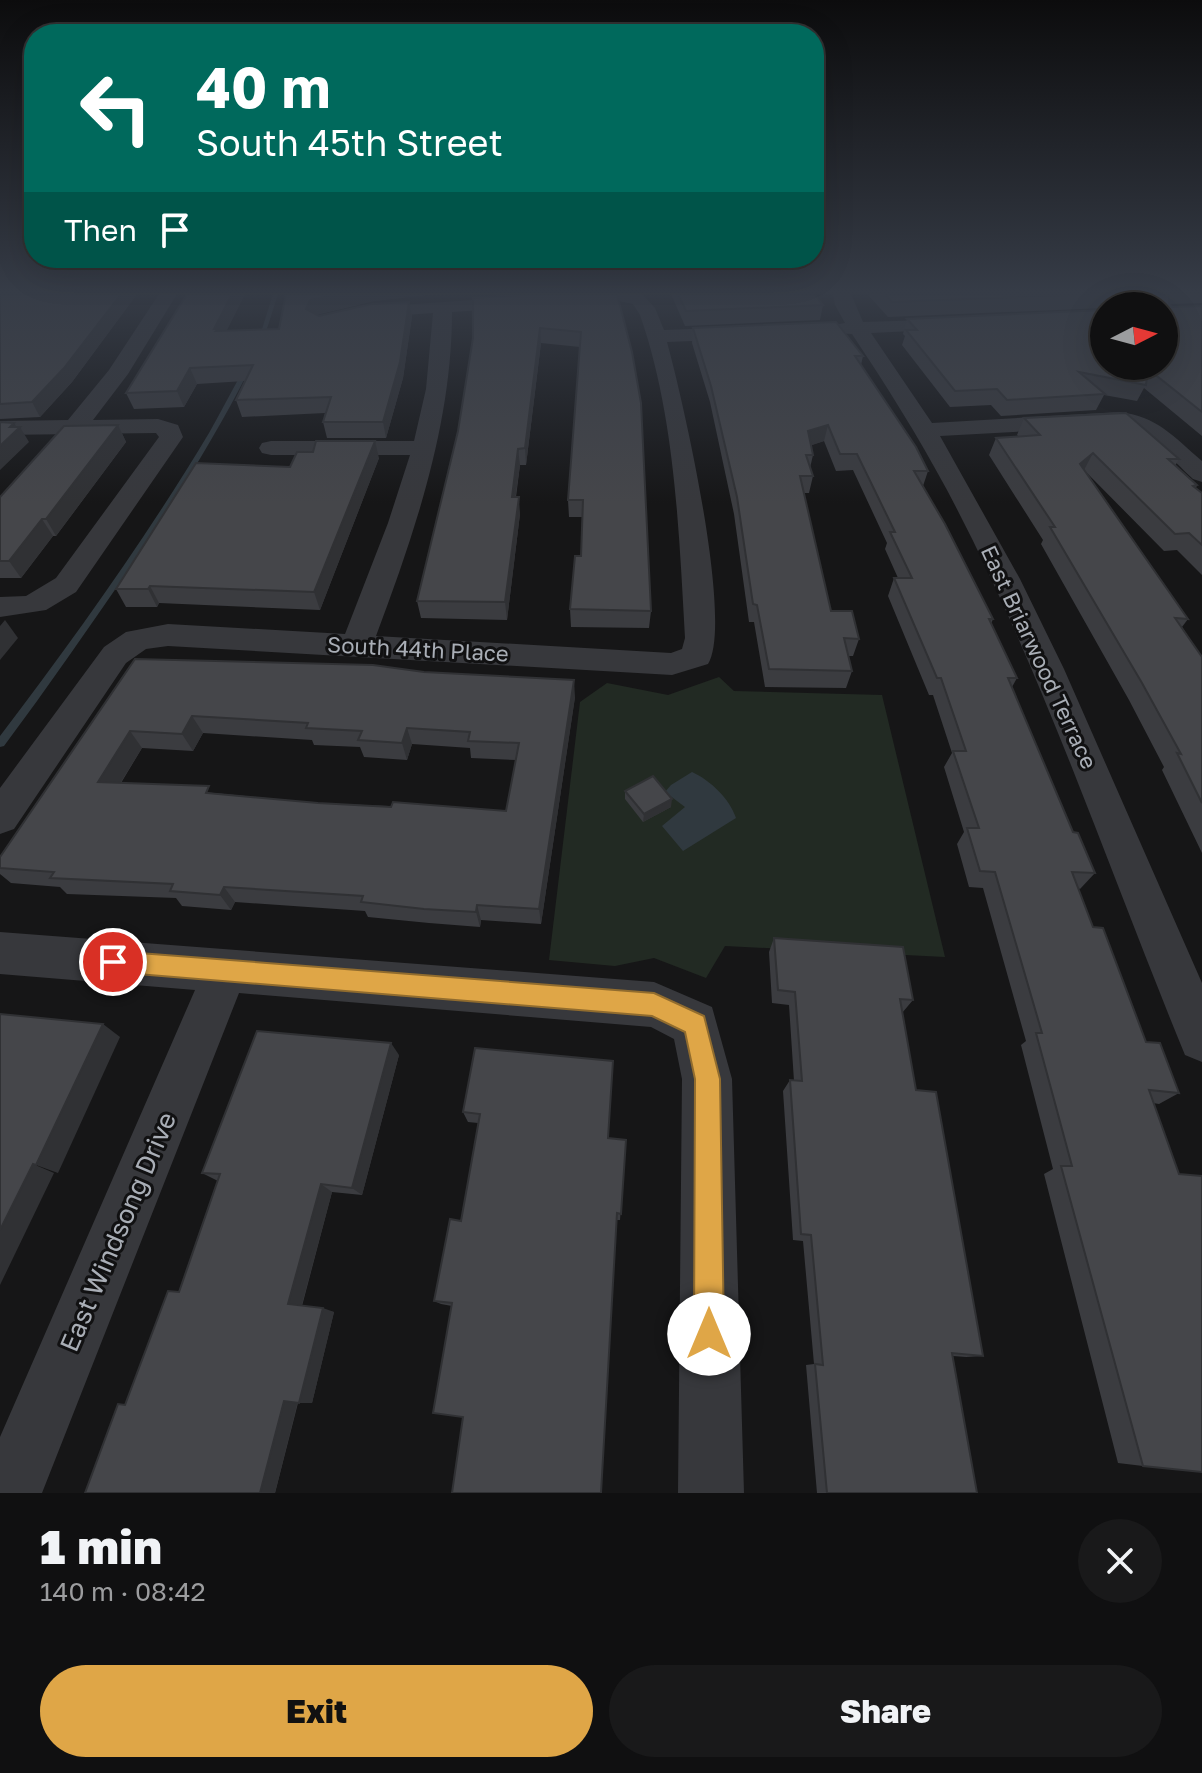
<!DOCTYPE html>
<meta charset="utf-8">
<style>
:root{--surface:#101011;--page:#19191a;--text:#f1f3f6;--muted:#9c9d9f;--line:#303031;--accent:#dfa647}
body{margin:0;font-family:"Golos Text",sans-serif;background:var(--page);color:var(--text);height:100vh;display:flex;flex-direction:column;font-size:30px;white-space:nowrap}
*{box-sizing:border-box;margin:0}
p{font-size:26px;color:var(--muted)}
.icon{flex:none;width:44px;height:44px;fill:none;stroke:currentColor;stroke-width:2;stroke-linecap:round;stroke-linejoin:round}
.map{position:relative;height:1493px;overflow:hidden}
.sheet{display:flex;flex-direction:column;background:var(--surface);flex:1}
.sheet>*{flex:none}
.banner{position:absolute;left:24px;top:24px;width:800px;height:244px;border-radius:32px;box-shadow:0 8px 32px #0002,0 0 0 2px var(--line);background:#00695c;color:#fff;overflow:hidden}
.needle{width:52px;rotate:84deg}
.fabs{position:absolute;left:1090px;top:292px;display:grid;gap:16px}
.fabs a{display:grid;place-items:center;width:88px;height:88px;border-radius:50%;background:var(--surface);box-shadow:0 8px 32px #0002,0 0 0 2px var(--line);font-size:40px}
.pin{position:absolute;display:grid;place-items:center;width:68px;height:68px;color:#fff;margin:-34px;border:4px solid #fff;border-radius:50%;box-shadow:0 2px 8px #0007}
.me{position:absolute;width:88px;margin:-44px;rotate:0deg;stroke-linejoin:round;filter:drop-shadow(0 0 6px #0008)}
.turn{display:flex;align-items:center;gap:28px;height:168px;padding:0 40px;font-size:36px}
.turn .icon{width:104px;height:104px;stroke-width:2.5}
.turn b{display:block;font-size:56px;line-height:68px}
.then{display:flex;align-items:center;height:76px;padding:0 40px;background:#0003;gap:16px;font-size:30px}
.round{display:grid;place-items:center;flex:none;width:84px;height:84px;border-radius:42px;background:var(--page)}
.headline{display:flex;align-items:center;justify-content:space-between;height:136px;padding:0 40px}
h1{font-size:48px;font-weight:800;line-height:60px}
.cta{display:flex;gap:16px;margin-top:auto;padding:16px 40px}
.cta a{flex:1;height:92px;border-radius:48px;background:var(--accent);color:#111;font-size:32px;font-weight:800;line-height:92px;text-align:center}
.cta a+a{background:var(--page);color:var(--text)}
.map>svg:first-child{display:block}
.green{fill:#222a23}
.water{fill:#30393f}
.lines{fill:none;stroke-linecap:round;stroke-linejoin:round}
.stream{fill:#30393f;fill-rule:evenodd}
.minor{fill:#37383c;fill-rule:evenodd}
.wall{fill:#3b3c40;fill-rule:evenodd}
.shaded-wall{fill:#303134}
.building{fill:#45464a;stroke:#303134;stroke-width:2;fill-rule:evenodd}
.route{fill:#dfa647;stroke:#916c2e;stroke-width:2}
.labels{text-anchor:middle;stroke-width:6;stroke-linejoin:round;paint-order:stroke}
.street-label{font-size:22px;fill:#a9aeb6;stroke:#111112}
.near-street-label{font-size:26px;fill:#a9aeb6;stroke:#111112}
</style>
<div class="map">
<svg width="1202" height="1493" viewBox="0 0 1202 1493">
<rect width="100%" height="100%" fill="#161617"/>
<polygon class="green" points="719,677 734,691 882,695 945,957 725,946 706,978 654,958 615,966 549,960 580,702 607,683 668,695"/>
<path class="water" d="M692 772C710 780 730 799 736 818L683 851 662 826 685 807 665 792 671 785Z"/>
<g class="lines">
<g class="stream">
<polygon points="273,294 278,294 263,341 258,342"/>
<path d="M244 369 249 370C215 438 174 502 132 565 90 626 48 687 4 746L0 747V736C74 639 146 538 209 433 221 412 232 390 244 369Z"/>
</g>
<g class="minor">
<polygon points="159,294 177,294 128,374 93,420 158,419 178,425 183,437 76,592 46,610 0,617 0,597 26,596 56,578 159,437 156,433 0,435 0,421 68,420 109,370"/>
<path d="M561 294H642L655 308 664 330 742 327 752 333 742 339 667 342C682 396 734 622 708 664L672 675 168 646 146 649 126 663 14 829 0 834V788L104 647 126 632 168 624 345 634 388 523 410 455H271L262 453 259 448 262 443 271 441H414L426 389 433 313 363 318 356 316 354 312 356 308ZM619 301 633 304 640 315C675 415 679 532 685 638L682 649 671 653 376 636C415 532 452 424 452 312Z"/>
<path d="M833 294H851L863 322 961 319 964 323 961 327 954 329 871 333 932 423 1119 412C1157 416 1174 437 1202 461V482L1193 479C1172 460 1148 429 1119 426L940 436 1020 579 1064 669 1202 983V1062L1185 1055C1107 866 1043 671 947 490 918 436 886 385 852 334L834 333 831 329 834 325 845 323 835 305Z"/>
<polygon points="0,932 654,982 712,1007 732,1079 744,1493 678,1493 682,1079 674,1039 651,1027 239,993 42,1493 0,1493 0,1437 195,990 0,974"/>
</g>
</g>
<g class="wall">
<polygon points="0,294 137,294 72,382 40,417 0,419"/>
<polygon points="187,294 245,294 226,331 279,329 286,294 480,294 426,295 374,301 316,315 319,316 409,302 412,316 403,378 386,438 327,438 323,422 325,413 242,417 236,400 245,381 197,384 184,407 134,409 126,393"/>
<polygon points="539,294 617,294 651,611 649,628 571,627 570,609 581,556 582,517 569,517 568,500 580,347 541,343 526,465 520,465 516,497 520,514 507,620 421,618 417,601"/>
<polygon points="671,294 814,294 823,305 820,320 685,326"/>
<polygon points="870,294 1202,294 1202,303 1169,304 1172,307 1202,306 1202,436 1144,388 1137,401 1104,395 1096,410 1001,416 991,405 950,407 902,345 905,336 903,334 907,319 1104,310 1164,306 1104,306 1104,308 888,317 869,296"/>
<polygon points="693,328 863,356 861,365 928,471 923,486 993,619 991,624 1017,678 1012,687 1073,832 1095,873 1080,889 1078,888 1093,927 1146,1042 1179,1093 1159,1104 1153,1103 1143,1466 1118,1463 1044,1174 1053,1169 1021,1045 1026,1041 983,888 969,887 957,844 964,832 944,767 952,753 933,695 929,695 888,596 894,578 898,578 885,549 887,543 853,470 836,471 824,441 811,445 813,455 810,468 813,476 809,493 804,493 831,611 859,639 853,656 848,656 852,671 846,688 765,687 754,622 749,622 734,514 710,402 692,343"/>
<polygon points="1024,418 1179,459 1175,466 1197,485 1196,488 1202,493 1202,575 1177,550 1164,551 1084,470 1188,619 1182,627 1202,657 1202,853 1162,770 1164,767 1129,700 1041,544 1043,540 989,455 996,438 1019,437 1017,435"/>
<polygon points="118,425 126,442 56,536 53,536 21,578 0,578 0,497"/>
<polygon points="379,458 320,610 159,603 157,607 126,607 116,589 290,467"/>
<path d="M135 659 575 697 541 924 481 920 480 927 429 923 368 917 365 911 235 902 231 910 182 906 176 898 67 894 60 887 11 883 0 874V857ZM203 733 312 740 314 745 360 747 364 757 407 760 412 744 470 748 471 758 516 760 506 811 318 803 214 793 121 783 142 748 193 751Z"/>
<polygon points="625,791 671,807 643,822 625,799"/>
<polygon points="774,938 913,1000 902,1013 916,1090 983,1356 966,1357 953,1356 977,1493 817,1493 806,1365 814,1364 803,1241 793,1240 783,1091 790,1080 794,1081 789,1005 772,1003 769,952"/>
<polygon points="475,1048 608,1138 626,1140 620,1220 616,1220 463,1417 452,1306 441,1304 434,1301 461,1221 478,1123 468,1122 463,1112"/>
<polygon points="399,1055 362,1195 332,1192 302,1306 334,1312 312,1403 298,1403 275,1493 85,1493 118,1404 125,1404 179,1292 218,1181 202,1173"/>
</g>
<g class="shaded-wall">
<polygon points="121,294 137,294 72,382 40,417 32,402"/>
<polygon points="232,294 245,294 222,340 214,329"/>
<polygon points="338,294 426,294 426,295 374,301 314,315 306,309 310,300"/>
<polygon points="409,302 412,316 403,378 386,438 383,422"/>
<polygon points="540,328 541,343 526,465 525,448"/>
<polygon points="190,368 197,384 184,407 177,391"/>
<polygon points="14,423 18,429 20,427 29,442 0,470 0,446 10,427"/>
<polygon points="118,425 126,442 56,536 46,519"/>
<polygon points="828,425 824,441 804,448 808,431"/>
<polygon points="375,441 379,458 320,610 314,592"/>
<polygon points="518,449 520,465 513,514 512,497"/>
<polygon points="1093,453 1084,470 1080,464"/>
<polygon points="519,497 520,514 507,620 505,602"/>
<polygon points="42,519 53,536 21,578 9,561"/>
<polygon points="150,586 159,603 157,607 148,589"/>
<polygon points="5,620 18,638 0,660 0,626"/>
<polygon points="574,680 575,697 541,924 539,909"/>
<polygon points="192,716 203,733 193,751 182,734"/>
<polygon points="407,728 412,744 407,760 402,743"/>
<polygon points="130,731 142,748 111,798 98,782"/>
<polygon points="672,799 671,807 643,822 644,814"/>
<polygon points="224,887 235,902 231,910 220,895"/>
<polygon points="477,905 481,920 480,927 476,912"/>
<polygon points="103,1024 120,1037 58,1173 36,1165"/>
<polygon points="391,1043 399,1055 362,1195 352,1188"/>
<polygon points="33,1164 54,1173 0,1285 0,1230"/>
<polygon points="321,1184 332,1192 301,1308 288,1304"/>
<polygon points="323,1308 334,1312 312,1403 299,1403"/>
<polygon points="284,1401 298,1401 275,1493 260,1493"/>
</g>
<g class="building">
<polygon points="0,294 121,294 64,368 32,402 0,404"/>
<polygon points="187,294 232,294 214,329 218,329 216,331 279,329 286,294 338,294 310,300 306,309 319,316 372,304 409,302 400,362 383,422 323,422 331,397 236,400 253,365 190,368 177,391 126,393"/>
<polygon points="539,294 617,294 632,352 641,403 651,611 570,609 575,556 581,556 583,500 568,500 581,332 540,328 525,448 518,449 512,497 519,497 505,602 417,601 458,431 473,338 473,298"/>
<polygon points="678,294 814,294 823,305 686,311"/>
<polygon points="885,294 1090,294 892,302"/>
<polygon points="1113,294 1169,294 1169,304 1172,307 1202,306 1202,412 1148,369 1146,385 1079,372 1105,394 1007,400 997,389 955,391 906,330 917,330 907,319 1104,310 1104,366 1164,366 1164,306 1114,306"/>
<polygon points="836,322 863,356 855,356 916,447 928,471 914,471 945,524 993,619 989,619 1017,678 1008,678 1073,832 1078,833 1095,873 1072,872 1093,927 1103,928 1146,1042 1160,1043 1179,1093 1149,1090 1179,1174 1202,1176 1202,1472 1143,1466 1061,1166 1072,1166 1036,1033 1042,1033 995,872 980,871 967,828 979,828 953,751 966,751 941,678 937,678 894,578 912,578 890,532 895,532 857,454 840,454 828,425 808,431 813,455 806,455 813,476 800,476 831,611 852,611 859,639 844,638 852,671 769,669 757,605 753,604 737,497 711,386 693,328"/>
<polygon points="1126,413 1179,459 1168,459 1197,485 1193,486 1202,493 1202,545 1189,533 1175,534 1093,453 1080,464 1188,619 1175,618 1202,657 1202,803 1177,753 1181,754 1142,683 1050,527 1055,527 996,438 1040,435 1024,418"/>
<polygon points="0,422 14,423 10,427 20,427 0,446"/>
<polygon points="118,425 46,519 42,519 9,561 0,561 0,497 64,426"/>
<polygon points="316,441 375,441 314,592 150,586 148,589 116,589 196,463 290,467 297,452 313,452"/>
<path d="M135 659 373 665 424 672 574 680 539 909 477 905 476 912 424 909 361 902 363 896 224 887 220 895 170 891 173 884 50 878 54 872 0 868V857ZM192 716 308 723 306 728 362 731 358 740 402 743 407 728 470 732 468 741 519 743 506 811 393 802 391 807 318 803 206 793 209 786 98 782 130 731 182 734Z"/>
<polygon points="653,776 672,799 644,814 625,791"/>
<polygon points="774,938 903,947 913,1000 900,999 916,1090 936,1092 983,1356 952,1353 977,1493 827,1493 815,1364 823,1365 811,1235 801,1234 790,1080 802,1081 795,992 778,990"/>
<polygon points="0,1014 103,1024 36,1165 33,1164 0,1230"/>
<polygon points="257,1031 391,1043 352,1188 321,1184 288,1304 323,1308 299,1403 284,1401 260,1493 85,1493 118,1404 125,1405 168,1291 179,1292 220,1174 202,1173"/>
<polygon points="475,1048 613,1061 608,1138 626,1140 621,1214 617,1213 601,1493 452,1493 463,1417 433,1413 452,1303 434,1301 450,1219 461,1221 480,1114 463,1112"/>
</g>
<linearGradient id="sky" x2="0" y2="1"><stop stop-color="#0c0c0d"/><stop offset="0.58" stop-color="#363c47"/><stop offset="1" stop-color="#363c47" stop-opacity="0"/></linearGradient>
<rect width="1202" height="503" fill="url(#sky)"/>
<polygon class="route" points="113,951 654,993 704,1016 720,1079 724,1334 720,1344 709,1349 699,1344 694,1334 695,1079 685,1032 652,1016 113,972 105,969 102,962 105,954"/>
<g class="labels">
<g class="street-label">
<text transform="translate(418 649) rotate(3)" y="8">South 44th Place</text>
<text transform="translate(1039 657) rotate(65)" y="8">East Briarwood Terrace</text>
</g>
<g class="near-street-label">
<text transform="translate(118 1232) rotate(-67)" y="9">East Windsong Drive</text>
</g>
</g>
</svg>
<div class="fabs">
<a><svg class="needle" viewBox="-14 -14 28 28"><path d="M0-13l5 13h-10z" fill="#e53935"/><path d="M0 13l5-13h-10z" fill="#9c9d9f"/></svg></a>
</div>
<div class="pin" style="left:113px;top:962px;background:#d93025"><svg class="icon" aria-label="arrive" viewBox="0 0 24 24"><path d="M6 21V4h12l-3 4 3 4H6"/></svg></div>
<svg class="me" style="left:709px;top:1334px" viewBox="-20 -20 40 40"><circle r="19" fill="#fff"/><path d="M0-13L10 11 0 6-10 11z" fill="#dfa647"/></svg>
<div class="banner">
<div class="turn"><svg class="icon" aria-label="left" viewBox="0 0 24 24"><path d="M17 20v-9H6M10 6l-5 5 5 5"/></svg><div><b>40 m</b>South 45th Street</div></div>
<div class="then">Then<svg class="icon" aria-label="arrive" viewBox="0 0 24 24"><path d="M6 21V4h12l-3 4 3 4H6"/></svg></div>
</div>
</div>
<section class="sheet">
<div class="headline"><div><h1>1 min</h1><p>140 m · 08:42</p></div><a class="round"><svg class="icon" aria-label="close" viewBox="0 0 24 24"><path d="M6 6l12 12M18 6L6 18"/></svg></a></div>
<div class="cta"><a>Exit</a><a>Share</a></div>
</section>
